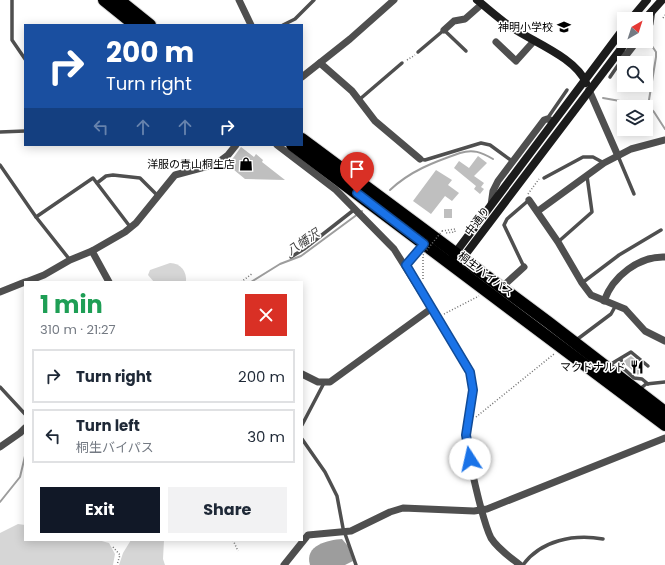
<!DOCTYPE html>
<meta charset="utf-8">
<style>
:root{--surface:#fff;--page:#f2f2f3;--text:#1f2937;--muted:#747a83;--line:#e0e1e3;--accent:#111827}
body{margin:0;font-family:Poppins,"Noto Sans JP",sans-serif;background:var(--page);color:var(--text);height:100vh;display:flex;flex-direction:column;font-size:15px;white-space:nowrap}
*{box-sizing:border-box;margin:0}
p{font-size:13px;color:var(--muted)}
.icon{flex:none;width:22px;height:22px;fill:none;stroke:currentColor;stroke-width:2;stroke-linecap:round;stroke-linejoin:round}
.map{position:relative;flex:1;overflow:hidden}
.details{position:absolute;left:24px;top:281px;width:279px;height:260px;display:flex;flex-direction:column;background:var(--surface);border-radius:0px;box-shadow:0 2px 10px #0003}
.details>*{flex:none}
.hud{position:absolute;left:24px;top:24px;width:279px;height:122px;border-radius:0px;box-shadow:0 2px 10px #0003;background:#1a4fa0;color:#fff;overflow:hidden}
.needle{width:26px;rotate:39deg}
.fabs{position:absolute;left:617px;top:12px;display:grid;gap:8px}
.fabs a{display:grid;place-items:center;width:36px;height:36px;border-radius:0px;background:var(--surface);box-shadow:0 2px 10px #0003;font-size:20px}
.pin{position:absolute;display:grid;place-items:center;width:34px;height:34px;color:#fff;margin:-41px -17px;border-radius:50% 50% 50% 0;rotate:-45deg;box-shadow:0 0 4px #0007}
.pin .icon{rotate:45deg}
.me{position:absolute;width:44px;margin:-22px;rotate:350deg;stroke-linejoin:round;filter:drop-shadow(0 0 3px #0008)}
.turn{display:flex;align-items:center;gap:14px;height:84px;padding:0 16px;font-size:18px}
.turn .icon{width:52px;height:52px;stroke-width:2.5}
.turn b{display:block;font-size:28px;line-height:34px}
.lanes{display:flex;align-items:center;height:38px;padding:0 16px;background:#0003;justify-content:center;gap:20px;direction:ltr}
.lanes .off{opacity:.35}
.round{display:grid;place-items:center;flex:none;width:42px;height:42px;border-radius:0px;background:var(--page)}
.head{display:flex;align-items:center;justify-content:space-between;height:68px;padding:0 16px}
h1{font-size:24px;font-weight:700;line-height:30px;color:#1e9e55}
.action{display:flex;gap:8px;margin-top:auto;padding:8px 16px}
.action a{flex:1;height:46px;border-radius:0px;background:var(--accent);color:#fff;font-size:16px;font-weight:700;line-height:46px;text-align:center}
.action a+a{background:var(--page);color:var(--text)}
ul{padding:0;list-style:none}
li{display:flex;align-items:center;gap:12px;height:54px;margin:0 8px 6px;padding:0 8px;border:2px solid var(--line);border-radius:0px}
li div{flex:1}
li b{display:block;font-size:15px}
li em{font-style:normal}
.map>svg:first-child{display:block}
.green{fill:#d6d6d6}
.water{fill:#9d9d9d}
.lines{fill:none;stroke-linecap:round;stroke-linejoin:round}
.stream{stroke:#9d9d9d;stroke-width:2}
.building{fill:#bfbfbf}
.highway-casing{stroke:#dbdbdb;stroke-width:14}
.path{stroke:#717171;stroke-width:1.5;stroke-dasharray:1 2;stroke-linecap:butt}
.lane{stroke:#4f4f4f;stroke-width:3.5}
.street{stroke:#4f4f4f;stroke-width:7}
.secondary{stroke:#1c1c1c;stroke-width:8}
.highway{stroke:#000;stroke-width:12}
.path-bridge{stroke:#717171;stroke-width:1.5;stroke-dasharray:1 2;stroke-linecap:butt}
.route-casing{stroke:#114b97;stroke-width:10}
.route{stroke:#1a73e8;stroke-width:7}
.labels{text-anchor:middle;stroke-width:3;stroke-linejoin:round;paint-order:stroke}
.poi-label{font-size:11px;fill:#000;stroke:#fff;text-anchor:end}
.street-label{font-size:11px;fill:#000;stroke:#fff}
.water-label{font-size:12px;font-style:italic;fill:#3e3e3e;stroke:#fff}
</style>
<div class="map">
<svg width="665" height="565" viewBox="0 0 665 565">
<rect width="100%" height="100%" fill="#fff"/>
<g class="green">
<path d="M170 263C181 263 187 272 186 282H154L148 275 150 270Z"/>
<polygon points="18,524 25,525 25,540 98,540 109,543 115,554 113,565 0,565 0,533"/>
<polygon points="131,540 164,540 163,559 165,565 119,565 123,553"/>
</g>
<path class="water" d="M342 539 348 546 353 561 345 565H310C304 545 328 540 342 539Z"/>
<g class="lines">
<g class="stream">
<polyline points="603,98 648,106"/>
<polyline points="648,106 656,57 656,52 648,40"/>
<polyline points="648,106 654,112 665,129"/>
<path d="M390 190C410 171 434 162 460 153 473 149 481 152 493 159"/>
<polyline points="251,282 280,264 301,256 362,211"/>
<polyline points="0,502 20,477 25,456"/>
</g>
</g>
<g class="building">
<polygon points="241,147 254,157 256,154 263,160 262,162 285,180 245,179 228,165"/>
<polygon points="478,156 487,163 474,176 484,183 481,187 484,189 480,194 474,189 476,186 454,168 459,161 469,168"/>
<polygon points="436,170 452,180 448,185 459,193 452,201 445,196 431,214 413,201"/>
<rect x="444" y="209" width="8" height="9"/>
<polygon points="631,356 644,367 638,375 625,364 624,361"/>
</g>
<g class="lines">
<g class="highway-casing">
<g id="highway">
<polyline points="104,0 135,25"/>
<polyline points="119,0 150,25"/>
<polyline points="302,139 548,322 665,412"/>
<polyline points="292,145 665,425"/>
</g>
</g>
<g class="path">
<polyline points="663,18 665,15"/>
<polyline points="407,60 415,55"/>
<polyline points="528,194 539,179"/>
<polyline points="442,231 455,229 455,232 445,233"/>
<polyline points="423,257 423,281"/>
<polyline points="241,282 253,273"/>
<polyline points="444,314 479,296"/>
<polyline points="476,417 554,354"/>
<polyline points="233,540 238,551"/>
<polyline points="113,547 120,555 117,565"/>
</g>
<g class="lane">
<polyline points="12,0 12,40 25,59"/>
<polyline points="283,25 295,19 314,0"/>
<polyline points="418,52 444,30 466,51"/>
<polyline points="610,77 625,55"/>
<polyline points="360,99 402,63"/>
<polyline points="547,119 567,90"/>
<polyline points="0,132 25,131"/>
<polyline points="618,156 634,194"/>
<polyline points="420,159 425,160 481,143 490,145 512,161"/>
<polyline points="0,165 36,217 70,260"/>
<polyline points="544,178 583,157 593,157 604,163"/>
<polyline points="97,183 106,176 113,175 140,178 157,195"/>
<polyline points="36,217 93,178 131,228"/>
<polyline points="558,242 592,212 587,176"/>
<polyline points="291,257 304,249 355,209"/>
<polyline points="524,267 504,225 507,219 529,200"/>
<polyline points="582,283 619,255 661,230"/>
<polyline points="575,341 611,314 616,305"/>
<polyline points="621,359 622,367 634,378 642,379 648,384"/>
<polyline points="611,364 631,352 648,366"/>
<polyline points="0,387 25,414"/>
<polyline points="640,389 646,384 665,382"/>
<polyline points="302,425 324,383"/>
<polyline points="302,439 325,472 337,496 343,528 356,565"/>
<path d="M523 565C541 540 574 534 603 539"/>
</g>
<g class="street">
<polyline points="239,0 251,25"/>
<polyline points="646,29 650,24 652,11"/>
<polyline points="444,30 454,21 465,19 482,4"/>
<polyline points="496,42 516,61 534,41"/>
<polyline points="619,52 623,54 627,54 637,41"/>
<polyline points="320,63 352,91 375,121 420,159"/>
<polyline points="302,77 350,39 394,0"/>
<polyline points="589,90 618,156"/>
<path d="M277 145 336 190 394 249 467 365C477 389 468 410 467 434 466 452 483 522 491 538 498 549 510 557 520 565"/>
<polyline points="529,200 558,242 582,283 591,295 625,309 645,331 665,341"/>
<polyline points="491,205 493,191 498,181 544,120 547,119 554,121"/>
<polyline points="538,211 604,163 631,149 665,140"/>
<polyline points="92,251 109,282"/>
<polyline points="406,265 425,244"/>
<polyline points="26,282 44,275 70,260 92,251 125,232 136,223 175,175 216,164 228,155 236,145"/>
<polyline points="501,288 524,267"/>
<polyline points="0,292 25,282"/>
<path d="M604 301C613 276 639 256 665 257"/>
<polyline points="302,374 318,382 330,382 432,308"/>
<polyline points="0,447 20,433 25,428"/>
<polyline points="284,565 308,535 351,531 390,512 403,508 474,511 487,509 665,438"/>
</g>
<g class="secondary">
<path d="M477 0C487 8 497 17 508 25 530 41 576 57 586 83"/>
<polyline points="631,19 647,0"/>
<polyline points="645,19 662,0"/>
<polyline points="453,256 624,28"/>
<polyline points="459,261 462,259 627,41"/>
</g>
<use href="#highway" class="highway"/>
<polyline class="path-bridge" points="423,255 442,231"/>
</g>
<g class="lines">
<g class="route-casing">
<polyline id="route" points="357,193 424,244 406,265 470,372 473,390 466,435 470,459"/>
</g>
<use href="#route" class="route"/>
</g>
<defs>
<g id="school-bare" transform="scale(1.08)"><path d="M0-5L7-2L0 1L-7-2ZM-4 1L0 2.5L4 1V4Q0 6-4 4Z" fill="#000" stroke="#fff" stroke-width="2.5" paint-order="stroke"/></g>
<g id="shop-bare" transform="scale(1.08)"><path d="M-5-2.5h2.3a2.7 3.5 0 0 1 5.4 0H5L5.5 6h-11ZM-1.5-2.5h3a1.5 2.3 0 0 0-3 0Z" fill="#000" stroke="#fff" stroke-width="2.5" paint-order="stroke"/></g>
<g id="restaurant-bare" transform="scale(1.08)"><path d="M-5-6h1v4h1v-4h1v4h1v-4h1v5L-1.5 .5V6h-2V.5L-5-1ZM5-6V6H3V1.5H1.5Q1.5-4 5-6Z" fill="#000" stroke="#fff" stroke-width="2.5" paint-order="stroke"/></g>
</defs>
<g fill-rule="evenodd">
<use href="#school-bare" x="564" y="27"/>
<use href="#shop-bare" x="246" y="164"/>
<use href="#restaurant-bare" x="637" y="367"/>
</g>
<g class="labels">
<g class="poi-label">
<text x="553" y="31">神明小学校</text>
<text x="235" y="168">洋服の青山桐生店</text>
<text x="626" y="371">マクドナルド</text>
</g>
<g class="street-label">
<text transform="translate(477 221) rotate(-53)" y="4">中通り</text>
<text transform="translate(486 274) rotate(37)" y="4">桐生バイパス</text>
</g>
<g class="water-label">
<text transform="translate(303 242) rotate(-34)" y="4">八幡沢</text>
</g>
</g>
</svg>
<div class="fabs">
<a><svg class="needle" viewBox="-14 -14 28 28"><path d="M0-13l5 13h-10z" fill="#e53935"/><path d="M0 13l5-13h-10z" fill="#747a83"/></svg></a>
<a><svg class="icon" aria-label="search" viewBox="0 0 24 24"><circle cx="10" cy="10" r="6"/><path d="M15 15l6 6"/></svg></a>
<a><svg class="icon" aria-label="layers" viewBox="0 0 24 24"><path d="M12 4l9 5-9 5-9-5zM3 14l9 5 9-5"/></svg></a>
</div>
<div class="pin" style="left:357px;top:193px;background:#d93025"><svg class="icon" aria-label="arrive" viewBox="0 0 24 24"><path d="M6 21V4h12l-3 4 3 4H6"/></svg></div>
<svg class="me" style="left:470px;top:459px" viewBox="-20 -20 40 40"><circle r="19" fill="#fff"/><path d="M0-13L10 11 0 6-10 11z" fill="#1a73e8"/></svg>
<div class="hud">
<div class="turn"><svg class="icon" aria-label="right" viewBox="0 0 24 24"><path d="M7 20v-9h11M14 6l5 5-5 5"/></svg><div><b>200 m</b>Turn right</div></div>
<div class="lanes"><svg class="icon off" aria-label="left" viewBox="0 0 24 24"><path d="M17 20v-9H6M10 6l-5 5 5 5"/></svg><svg class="icon off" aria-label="ahead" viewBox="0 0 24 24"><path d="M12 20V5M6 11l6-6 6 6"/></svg><svg class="icon off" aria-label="ahead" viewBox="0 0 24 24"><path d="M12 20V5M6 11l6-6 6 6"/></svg><svg class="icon" aria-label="right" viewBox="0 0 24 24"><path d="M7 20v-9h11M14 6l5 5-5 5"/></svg></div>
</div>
<section class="details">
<div class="head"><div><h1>1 min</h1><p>310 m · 21:27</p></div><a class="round" style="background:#d93025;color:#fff"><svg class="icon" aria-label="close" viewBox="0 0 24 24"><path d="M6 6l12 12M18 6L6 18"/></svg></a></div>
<ul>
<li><svg class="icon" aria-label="right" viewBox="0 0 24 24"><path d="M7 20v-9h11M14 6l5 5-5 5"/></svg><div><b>Turn right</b></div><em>200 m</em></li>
<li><svg class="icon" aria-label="left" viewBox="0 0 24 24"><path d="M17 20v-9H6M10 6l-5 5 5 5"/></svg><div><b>Turn left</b><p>桐生バイパス</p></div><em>30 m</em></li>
</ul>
<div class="action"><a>Exit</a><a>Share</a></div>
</section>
</div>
